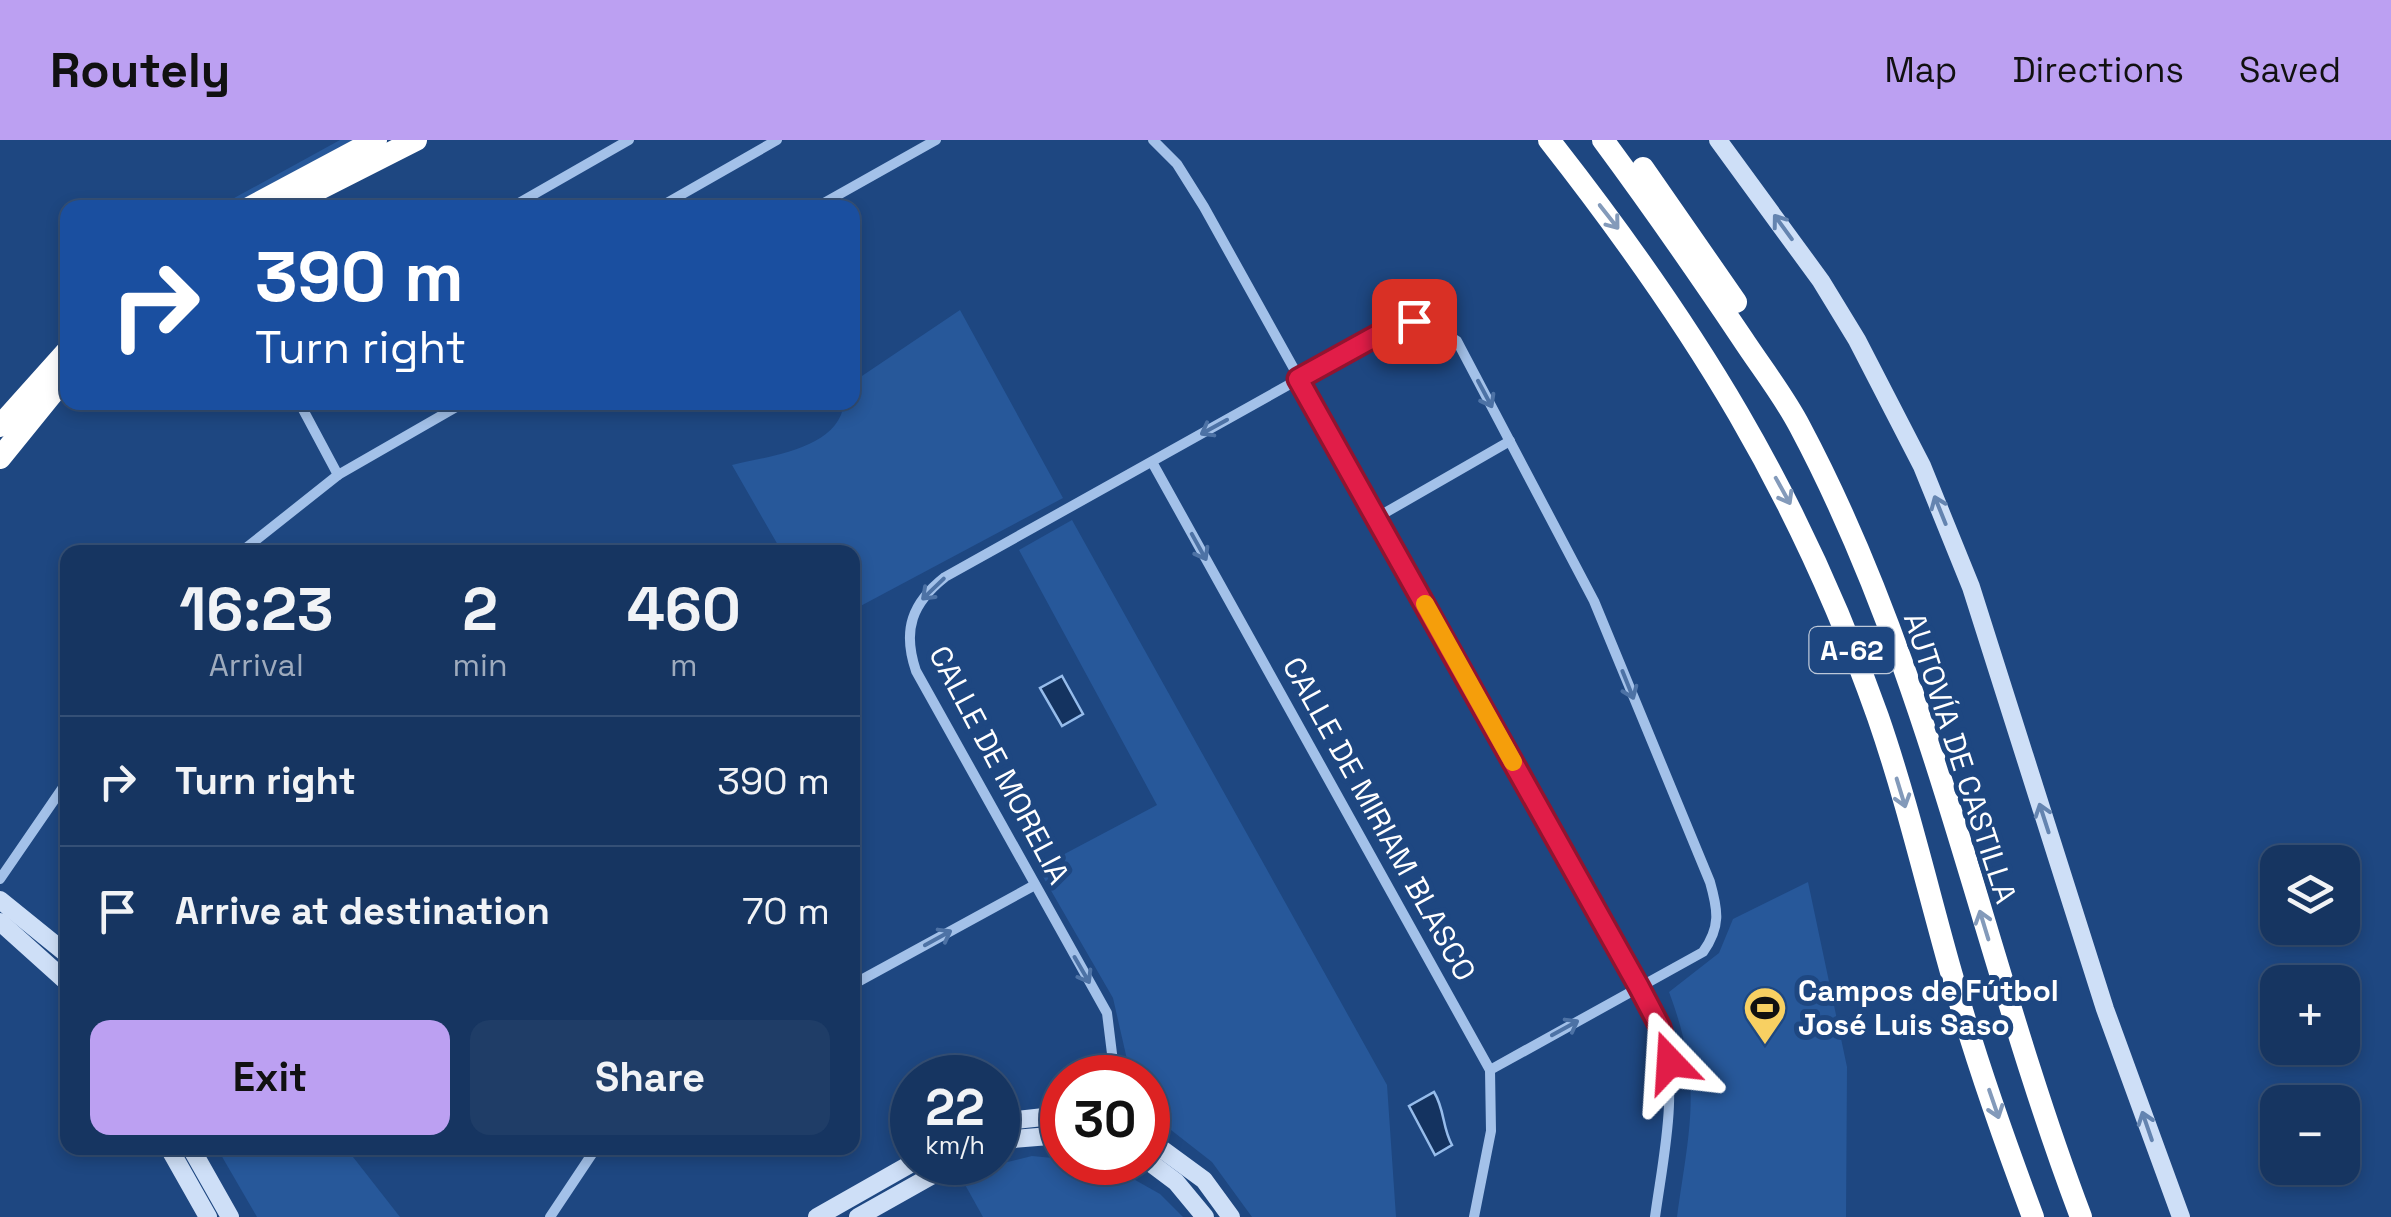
<!DOCTYPE html>
<meta charset="utf-8">
<style>
:root{--surface:#163561;--page:#1f3d67;--text:#f1f3f6;--muted:#9eabbd;--line:#355076;--accent:#bca0f2}
body{margin:0;font-family:"Space Grotesk",sans-serif;background:var(--page);color:var(--text);height:100vh;display:flex;flex-direction:column;font-size:38px;white-space:nowrap}
*{box-sizing:border-box;margin:0}
p{font-size:32px;color:var(--muted)}
.icon{flex:none;width:55px;height:55px;fill:none;stroke:currentColor;stroke-width:2;stroke-linecap:round;stroke-linejoin:round}
.map{position:relative;flex:1;overflow:hidden}
.drawer{position:absolute;left:60px;top:405px;width:800px;height:610px;display:flex;flex-direction:column;background:var(--surface);border-radius:20px;box-shadow:0 5px 15px #0003,0 0 0 2px var(--line)}
.drawer>*{flex:none}
.hud{position:absolute;left:60px;top:60px;width:800px;height:210px;border-radius:20px;box-shadow:0 5px 15px #0003,0 0 0 2px var(--line);background:#1a4fa0;color:#fff;overflow:hidden}
.buttons{position:absolute;left:2260px;top:705px;display:grid;gap:20px}
.buttons a{display:grid;place-items:center;width:100px;height:100px;border-radius:20px;background:var(--surface);box-shadow:0 5px 15px #0003,0 0 0 2px var(--line);font-size:50px}
.speed{position:absolute;left:890px;top:915px;display:flex;gap:20px;font-size:50px;font-weight:700;text-align:center}
.speed>*{display:grid;place-content:center;width:130px;height:130px;border-radius:50%;background:var(--surface);box-shadow:0 5px 15px #0003,0 0 0 2px var(--line);line-height:1}
.speed small{font-size:25px;font-weight:400}
.speed .limit{border:15px solid #d22;background:#fff;color:#111}
.pin{position:absolute;display:grid;place-items:center;width:85px;height:85px;color:#fff;margin:-42px;border-radius:20px;box-shadow:0 5px 15px #0006}
.me{position:absolute;width:110px;margin:-55px;rotate:340deg;stroke-linejoin:round;filter:drop-shadow(0 0 8px #0008)}
.turn{display:flex;align-items:center;gap:35px;height:210px;padding:0 30px;font-size:45px}
.turn .icon{width:130px;height:130px;stroke-width:2.5}
.turn b{display:block;font-size:70px;line-height:85px}
.eta{display:flex;justify-content:space-evenly;align-items:center;height:170px;text-align:center}
.eta b{font-size:60px;font-weight:700;line-height:70px}
.cta{display:flex;gap:20px;margin-top:auto;padding:20px 30px}
.cta a{flex:1;height:115px;border-radius:20px;background:var(--accent);color:#111;font-size:40px;font-weight:700;line-height:115px;text-align:center}
.cta a+a{background:var(--page);color:var(--text)}
ul{padding:0;list-style:none}
li{display:flex;align-items:center;gap:30px;height:130px;padding:0 30px;border-top:2px solid var(--line)}
li div{flex:1}
li b{display:block;font-size:38px}
li em{font-style:normal}
header{display:flex;align-items:center;gap:60px;box-sizing:border-box;height:140px;padding:0 50px;background:var(--accent);color:#111}
header strong{font-size:48px}
nav{display:flex;gap:55px;margin-inline-start:auto;font-size:35px}
.map>svg:first-child{display:block}
.green{fill:#27589a}
.water{fill:#143360;stroke:#96bceb;stroke-width:2.5}
.lines{fill:none;stroke-linecap:round;stroke-linejoin:round}
.street{stroke:#a3c1e9;stroke-width:10}
.secondary{stroke:#cedff7;stroke-width:18}
.highway{stroke:#fff;stroke-width:22}
.oneway{stroke:#839aba}
.oneway2{stroke:#6484b0}
.oneway3{stroke:#4d72a5}
.route-casing{stroke:#92132f;stroke-width:25}
.route{stroke:#e11d48;stroke-width:18}
.slow{stroke:#f59e0b;stroke-width:18}
.labels{text-anchor:middle;stroke-width:10;stroke-linejoin:round;paint-order:stroke}
.shield{fill:#1e4781;stroke:#bcc8d9;stroke-width:2.5}
.shield-label{font-size:28px;font-weight:bold;fill:#fff}
.street-label{font-size:30px;fill:#fff;stroke:#1e4781}
.poi-label{font-size:30px;font-weight:bold;fill:#fff;stroke:#1e4781;text-anchor:start}
</style>
<header>
<strong>Routely</strong>
<nav><a>Map</a><a>Directions</a><a>Saved</a></nav>
</header>
<div class="map">
<svg width="2391" height="1077" viewBox="0 0 2391 1077">
<rect width="100%" height="100%" fill="#1e4781"/>
<g class="green">
<polygon points="340,0 359,0 233,67 216,68"/>
<path d="M960 170 1063 358 853 470 852 412H782L732 325C769 316 839 309 844 263L852 262 853 242Z"/>
<polygon points="1072,380 1387,945 1396,1077 1252,1077 1212,1022 1148,972 1148,938 1131,937 1113,858 1038,728 1157,665 1019,410"/>
<path d="M1808 742 1847 927 1846 1077H1677C1690 984 1703 943 1669 852L1719 813 1733 779Z"/>
<polygon points="217,1008 346,1008 400,1077 257,1077"/>
<polygon points="1032,1016 1105,1023 1160,1054 1183,1077 983,1077 963,1041 999,1024"/>
</g>
<g class="water">
<polygon points="1062,536 1083,574 1062,586 1040,548"/>
<path d="M1434 952C1445 970 1442 987 1452 1005L1435 1015 1409 966Z"/>
</g>
<g class="lines">
<g class="street">
<path d="M1153 0 1177 24 1204 67 1660 887C1679 951 1664 1012 1655 1077"/>
<polyline points="510,68 629,0"/>
<polyline points="658,68 777,0"/>
<polyline points="815,68 936,0"/>
<polyline points="299,262 338,335"/>
<polyline points="1152,322 1490,930 1491,991 1474,1077"/>
<polyline points="1376,378 1510,301"/>
<polyline points="241,412 338,335 465,262"/>
<polyline points="0,739 68,640"/>
<polyline points="852,845 1033,746"/>
<path d="M1115 938 1107 873 916 531C902 490 912 463 945 437L1394 186 1414 181 1432 185 1457 201 1594 461 1710 742C1718 770 1721 787 1703 812L1490 930"/>
<polyline points="550,1077 596,1008"/>
</g>
<g class="secondary">
<polyline points="1718,0 1821,141 1857,200 1922,326 1971,447 2105,869 2181,1077"/>
<polyline points="0,760 68,815"/>
<polyline points="0,782 68,843"/>
<polyline points="998,982 1062,975"/>
<polyline points="1148,999 1204,1040 1231,1077"/>
<polyline points="998,1005 1014,999 1062,995"/>
<polyline points="169,1008 208,1077"/>
<polyline points="191,1008 230,1077"/>
<polyline points="1148,1021 1176,1042 1205,1077"/>
<polyline points="817,1077 914,1022"/>
<polyline points="858,1077 956,1022"/>
</g>
<g class="highway">
<path d="M1549 0C1695 186 1799 353 1878 577 1907 661 1927 747 1951 832 1974 915 2003 997 2033 1077"/>
<path d="M1603 0C1651 65 1697 131 1742 198 1761 227 1784 256 1800 287 1932 535 1982 816 2081 1077"/>
<polyline points="1643,28 1736,162"/>
<polyline points="249,68 376,0"/>
<polyline points="282,68 416,0"/>
<polyline points="0,286 68,210"/>
<polyline points="0,318 68,234"/>
</g>
</g>
<defs><path id="oneway-shaft" d="M-6 0H5M1.5-3L5.5 0L1.5 3" fill="none" stroke-width="1.6" stroke-linecap="round" stroke-linejoin="round" transform="scale(2.5)"/></defs>
<g class="oneway">
<use href="#oneway-shaft" transform="translate(1609 77) rotate(52)"/>
<use href="#oneway-shaft" transform="translate(1783 351) rotate(61)"/>
<use href="#oneway-shaft" transform="translate(1901 653) rotate(73)"/>
<use href="#oneway-shaft" transform="translate(1984 785) rotate(-107)"/>
<use href="#oneway-shaft" transform="translate(1994 964) rotate(71)"/>
</g>
<g class="oneway2">
<use href="#oneway-shaft" transform="translate(1783 87) rotate(-126)"/>
<use href="#oneway-shaft" transform="translate(1940 370) rotate(-112)"/>
<use href="#oneway-shaft" transform="translate(2044 678) rotate(-108)"/>
<use href="#oneway-shaft" transform="translate(2147 986) rotate(-109)"/>
</g>
<g class="oneway3">
<use href="#oneway-shaft" transform="translate(1485 254) rotate(62)"/>
<use href="#oneway-shaft" transform="translate(1214 287) rotate(151)"/>
<use href="#oneway-shaft" transform="translate(1199 407) rotate(61)"/>
<use href="#oneway-shaft" transform="translate(933 449) rotate(136)"/>
<use href="#oneway-shaft" transform="translate(1628 545) rotate(68)"/>
<use href="#oneway-shaft" transform="translate(938 798) rotate(-29)"/>
<use href="#oneway-shaft" transform="translate(1082 830) rotate(60)"/>
<use href="#oneway-shaft" transform="translate(1565 888) rotate(-29)"/>
</g>
<g class="lines">
<g class="route-casing">
<polyline id="route" points="1414,181 1394,186 1298,239 1639,847 1660,887 1670,922"/>
</g>
<use href="#route" class="route"/>
<polyline class="slow" points="1425,464 1513,622"/>
</g>
<defs>
<g id="stadium-pin" transform="scale(2.25)"><path d="M0 17L-7.5 6A9.5 9.5 0 1 1 7.5 6Z" fill="#f8d062" stroke="#1e4781"/><path d="M0-5a6.5 5 0 1 0 0 10a6.5 5 0 1 0 0-10ZM-3.5-1.8h7v3.6h-7Z" fill="#111"/></g>
</defs>
<g fill-rule="evenodd">
<use href="#stadium-pin" x="1765" y="868"/>
</g>
<g class="labels">
<rect class="shield" x="1809.5" y="487" width="85" height="46" rx="8"/>
<g class="shield-label">
<text x="1852" y="520">A-62</text>
</g>
<g class="street-label">
<text transform="translate(1960 618) rotate(72)" y="10">AUTOVÍA DE CASTILLA</text>
<text transform="translate(999 625) rotate(62)" y="10">CALLE DE MORELIA</text>
<text transform="translate(1379 679) rotate(61)" y="10">CALLE DE MIRIAM BLASCO</text>
</g>
<g class="poi-label">
<text x="1798" y="861">Campos de Fútbol<tspan x="1798" dy="34">José Luis Saso</tspan></text>
</g>
</g>
</svg>
<div class="buttons">
<a><svg class="icon" aria-label="layers" viewBox="0 0 24 24"><path d="M12 4l9 5-9 5-9-5zM3 14l9 5 9-5"/></svg></a>
<a>+</a>
<a>−</a>
</div>
<div class="speed"><div>22<small>km/h</small></div><div class="limit">30</div></div>
<div class="pin" style="left:1414px;top:181px;background:#d93025"><svg class="icon" aria-label="arrive" viewBox="0 0 24 24"><path d="M6 21V4h12l-3 4 3 4H6"/></svg></div>
<svg class="me" style="left:1670px;top:922px" viewBox="-20 -20 40 40"><path d="M0-17L14 15 0 8-14 15z" fill="#e11d48" stroke="#fff" stroke-width="4"/></svg>
<div class="hud">
<div class="turn"><svg class="icon" aria-label="right" viewBox="0 0 24 24"><path d="M7 20v-9h11M14 6l5 5-5 5"/></svg><div><b>390 m</b>Turn right</div></div>
</div>
<section class="drawer">
<div class="eta">
<div><b>16:23</b><p>Arrival</p></div>
<div><b>2</b><p>min</p></div>
<div><b>460</b><p>m</p></div>
</div>
<ul>
<li><svg class="icon" aria-label="right" viewBox="0 0 24 24"><path d="M7 20v-9h11M14 6l5 5-5 5"/></svg><div><b>Turn right</b></div><em>390 m</em></li>
<li><svg class="icon" aria-label="arrive" viewBox="0 0 24 24"><path d="M6 21V4h12l-3 4 3 4H6"/></svg><div><b>Arrive at destination</b></div><em>70 m</em></li>
</ul>
<div class="cta"><a>Exit</a><a>Share</a></div>
</section>
</div>
